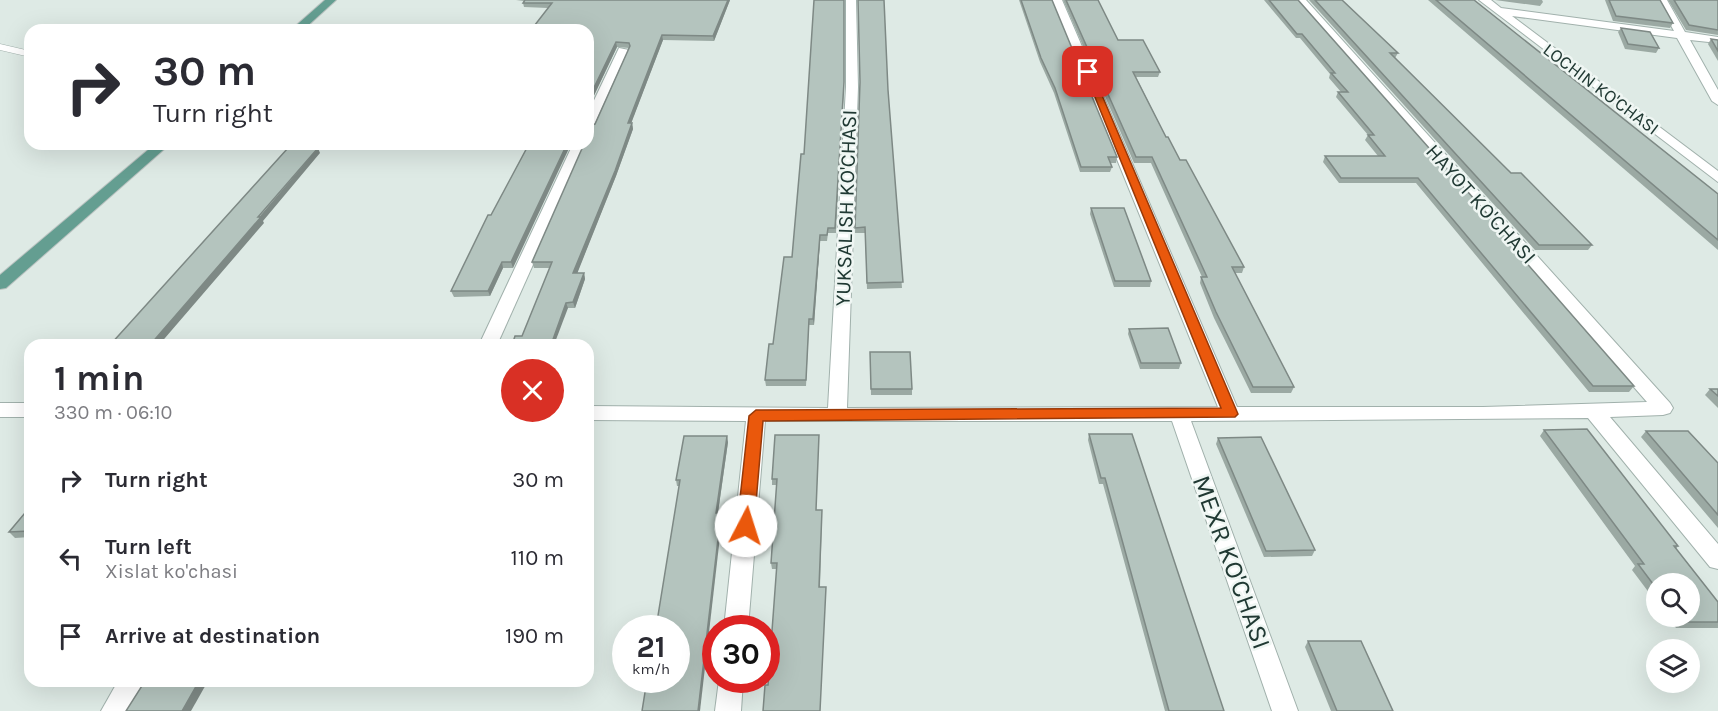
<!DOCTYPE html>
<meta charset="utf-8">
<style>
:root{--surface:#fff;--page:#f7f7f7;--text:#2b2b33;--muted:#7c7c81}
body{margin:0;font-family:Karla,sans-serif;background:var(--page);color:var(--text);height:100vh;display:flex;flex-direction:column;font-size:22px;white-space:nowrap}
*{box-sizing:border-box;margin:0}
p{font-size:20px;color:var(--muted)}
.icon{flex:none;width:33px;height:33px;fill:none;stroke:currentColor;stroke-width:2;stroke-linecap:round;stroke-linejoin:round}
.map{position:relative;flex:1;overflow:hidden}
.sheet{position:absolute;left:24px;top:339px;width:570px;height:348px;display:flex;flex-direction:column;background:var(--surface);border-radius:18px;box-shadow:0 6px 24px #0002}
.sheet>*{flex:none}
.hud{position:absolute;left:24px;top:24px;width:570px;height:126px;border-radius:18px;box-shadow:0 6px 24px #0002;background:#fff;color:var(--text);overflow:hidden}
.controls{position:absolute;left:1646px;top:573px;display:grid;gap:12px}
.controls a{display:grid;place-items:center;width:54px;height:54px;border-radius:50%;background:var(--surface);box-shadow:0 6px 24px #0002;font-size:30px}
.speed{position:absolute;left:612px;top:615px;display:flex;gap:12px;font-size:30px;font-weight:700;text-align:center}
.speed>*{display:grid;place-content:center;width:78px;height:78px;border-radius:50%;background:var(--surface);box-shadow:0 6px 24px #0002;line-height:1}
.speed small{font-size:15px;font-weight:400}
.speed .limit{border:9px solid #d22;background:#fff;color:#111}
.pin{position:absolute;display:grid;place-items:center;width:51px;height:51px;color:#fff;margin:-26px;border-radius:12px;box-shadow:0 3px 9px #0006}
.me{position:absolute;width:66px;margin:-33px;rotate:5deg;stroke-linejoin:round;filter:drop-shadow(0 0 4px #0008)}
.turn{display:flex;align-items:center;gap:21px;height:126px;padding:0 30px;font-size:27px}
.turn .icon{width:78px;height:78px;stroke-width:2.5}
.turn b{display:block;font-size:42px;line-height:51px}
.round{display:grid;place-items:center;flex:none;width:63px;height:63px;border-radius:32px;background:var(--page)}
.head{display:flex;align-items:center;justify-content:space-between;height:102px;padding:0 30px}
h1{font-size:36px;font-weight:700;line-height:45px}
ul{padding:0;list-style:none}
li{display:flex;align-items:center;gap:18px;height:78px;padding:0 30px}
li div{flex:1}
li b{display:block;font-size:22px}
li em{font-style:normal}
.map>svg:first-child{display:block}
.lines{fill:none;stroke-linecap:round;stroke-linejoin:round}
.lane-casing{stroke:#a1b1ac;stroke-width:1}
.street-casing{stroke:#a1b1ac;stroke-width:2}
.primary-casing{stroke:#bcc4c2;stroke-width:2}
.lane{fill:#fff;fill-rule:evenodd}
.street{fill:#fff;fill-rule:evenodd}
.primary{fill:#649e91;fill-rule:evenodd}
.wall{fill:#9ba9a3}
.shaded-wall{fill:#7e8985}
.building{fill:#b4c4be;stroke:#7e8985;stroke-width:1.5}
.route{fill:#ea580c;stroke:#983908;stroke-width:1.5}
.labels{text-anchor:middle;stroke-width:5;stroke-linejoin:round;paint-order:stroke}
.far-street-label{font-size:18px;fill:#203933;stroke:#eff6f3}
.street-label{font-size:21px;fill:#203933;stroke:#eff6f3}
.near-street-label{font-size:26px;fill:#203933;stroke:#eff6f3}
</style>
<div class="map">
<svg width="1718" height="711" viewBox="0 0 1718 711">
<rect width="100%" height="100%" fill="#deeae5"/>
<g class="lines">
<g class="lane-casing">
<polygon id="lane" points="0,44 30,51 30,57 0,50"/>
</g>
<g class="street-casing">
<g id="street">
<polygon points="846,0 856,0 858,87 847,408 1218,407 1052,0 1062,0 1237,407 1483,407 1647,402 1295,0 1306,0 1670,403 1673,408 1670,413 1663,415 1610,417 1718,544 1718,569 1710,567 1588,418 1191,421 1298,711 1272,711 1172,421 765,421 748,628 724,628 746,421 588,420 588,406 828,408 846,87"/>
<polygon points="1479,0 1491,0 1501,8 1674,31 1657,0 1667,0 1685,32 1718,37 1718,43 1690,40 1718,90 1718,105 1712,101 1677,38 1512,16 1718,171 1718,182"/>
<polygon points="619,48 629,50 595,127 588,131 588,113"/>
<polygon points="573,144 587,144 497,345 479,345"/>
<rect x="0" y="403" width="30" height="14"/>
<polygon points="719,680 743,680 741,711 715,711"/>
<polygon points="118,681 145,681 128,711 101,711"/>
</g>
</g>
<g class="primary-casing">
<g id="primary">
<polygon points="325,0 336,0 303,30 291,30"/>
<polygon points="155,144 170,144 6,288 0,289 0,275"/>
</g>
</g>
<use href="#lane" class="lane"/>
<use href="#street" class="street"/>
<use href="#primary" class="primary"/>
</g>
<g class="wall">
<polygon points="516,0 730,0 714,41 663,40 631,123 632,123 633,129 616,176 577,273 584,273 585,279 575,308 568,308 522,336 550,268 534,268 532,262 629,48 617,47 588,108 588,30 548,8 524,7 523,3 524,1"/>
<polygon points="1019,0 1052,0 1117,157 1116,163 1110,163 1112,167 1110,172 1080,172 1054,93 1040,62"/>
<polygon points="1063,0 1098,0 1118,40 1160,72 1158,77 1136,77 1166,137 1244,267 1242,273 1235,273 1294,387 1291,393 1251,393 1214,318 1200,283 1201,277 1202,277 1151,163 1134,163"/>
<polygon points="1264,0 1298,0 1514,244 1513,248 1634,386 1629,392 1589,392 1416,183 1339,183 1323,162 1325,156 1378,156 1365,140 1368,135 1336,97 1338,92 1341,92 1329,78 1330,74 1300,38 1296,38"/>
<polygon points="1309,0 1342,0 1398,53 1395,58 1511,173 1592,245 1588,250 1535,250"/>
<polygon points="1428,0 1474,0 1718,194 1718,250"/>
<polygon points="1495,0 1542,0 1543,2 1540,6"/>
<polygon points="1605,0 1660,0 1673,23 1670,28 1613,21"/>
<polygon points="1668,0 1718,0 1718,35 1686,30"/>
<polygon points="1621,28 1659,48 1656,53 1625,49 1618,32"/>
<polygon points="1711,39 1718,40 1718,61 1708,44"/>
<polygon points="860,84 888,90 902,288 867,289 865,233 855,233"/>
<polygon points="844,87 836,233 828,233 827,241 820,241 814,325 809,325 806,386 766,386 765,380 792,257 804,154"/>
<polygon points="529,144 513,268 503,268 490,296 454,297 451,291"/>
<polygon points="1091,208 1151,281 1150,287 1114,287 1090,214"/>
<polygon points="1129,329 1181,363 1179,369 1140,369 1128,334"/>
<polygon points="870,352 912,389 912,395 871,395"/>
<polygon points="1710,389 1718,389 1718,408 1705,395"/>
<polygon points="1544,430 1678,546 1676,549 1718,602 1718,628 1676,628 1667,616 1689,616 1656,584 1656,602 1632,570 1635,566 1540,436"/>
<polygon points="1646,431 1718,463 1718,528 1641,437"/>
<polygon points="1089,434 1224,711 1165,711 1103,484 1099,484 1088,440"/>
<polygon points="819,435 816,510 822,516 820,587 826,593 768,685 777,569 772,569 771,563 777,485 772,485 772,479"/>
<polygon points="1218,438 1315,550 1312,556 1264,557 1216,444"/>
<polygon points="728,442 718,513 721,513 722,519 679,486 677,486 676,480"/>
<polygon points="30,507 30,537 15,538 9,532"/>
<polygon points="1308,641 1393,711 1331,711 1305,647"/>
</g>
<g class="shaded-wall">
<polygon points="728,0 730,0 714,41 713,36"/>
<polygon points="662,35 663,40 629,129 628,123"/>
<polygon points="616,42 617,47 588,108 588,100"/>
<polygon points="632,123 633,129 616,176 575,279 573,273"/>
<polygon points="567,144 571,144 513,268 511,262"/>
<polygon points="318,148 320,153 263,221 264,223 159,345 150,345"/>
<polygon points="820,235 820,241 814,325 813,319"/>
<polygon points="502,262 503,268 490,296 488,291"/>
<polygon points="584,273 585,279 575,308 573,302"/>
<polygon points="566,303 568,308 554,345 551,345"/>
<polygon points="727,436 728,442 717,519 716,513"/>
<polygon points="721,513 722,519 700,711 698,711"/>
<polygon points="199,681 208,681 191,711 182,711"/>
</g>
<g class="building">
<polygon points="525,0 728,0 713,36 662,35 628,123 632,123 615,171 573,273 584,273 573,302 566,303 551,345 512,345 515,336 522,336 552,262 532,262 584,144 588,144 588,126 595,124 630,46 629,43 616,42 588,100 588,30 531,30 552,3 523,3"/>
<polygon points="814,0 844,0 844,82 835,228 828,228 827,235 820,235 813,319 809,319 806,380 765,380 769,344 773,344 784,257 792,257 801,154 804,154"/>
<polygon points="858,0 884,0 888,90 903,282 867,283 865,227 855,228 860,82"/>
<polygon points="1021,0 1052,0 1117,157 1108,157 1112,167 1081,167 1055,88 1041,58"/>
<polygon points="1066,0 1098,0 1118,40 1143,40 1160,72 1133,72 1166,137 1168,137 1180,160 1186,160 1244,267 1232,267 1294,387 1253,387 1216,312 1201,277 1207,277 1152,157 1136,157"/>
<polygon points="1269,0 1298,0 1514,244 1510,244 1634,386 1593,386 1418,178 1341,178 1325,156 1385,156 1368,135 1374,135 1338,92 1348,92 1331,73 1335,73 1302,34 1297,34"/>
<polygon points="1315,0 1342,0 1398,53 1390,53 1511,173 1521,173 1592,245 1539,245"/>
<polygon points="1436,0 1474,0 1718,194 1718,240"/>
<polygon points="1609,0 1660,0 1673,23 1616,16"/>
<polygon points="1674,0 1718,0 1718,30 1689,25"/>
<polygon points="1621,28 1650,32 1659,48 1628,44"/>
<polygon points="1711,39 1718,40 1718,51"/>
<polygon points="529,144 567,144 511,262 502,262 488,291 451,291 488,215 491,215"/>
<polygon points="288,148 318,148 258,217 261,217 150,345 110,345"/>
<polygon points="1091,208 1124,208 1151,281 1115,281"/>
<polygon points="1168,328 1181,363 1141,363 1129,329"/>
<polygon points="870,352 910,352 912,389 871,389"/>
<polygon points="1710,389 1718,389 1718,396"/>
<polygon points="1587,429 1678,546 1674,546 1718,602 1718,622 1682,622 1678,616 1689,616 1689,584 1656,584 1656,588 1638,564 1644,564 1544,430"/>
<polygon points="1646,431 1688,431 1718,463 1718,515"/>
<polygon points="1089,434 1132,434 1224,711 1169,711 1105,478 1101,478"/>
<polygon points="775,435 819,435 816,510 822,510 819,587 826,587 820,711 763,711 765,685 768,685 777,563 771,563 777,479 772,479"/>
<polygon points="684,436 727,436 716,513 721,513 698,711 642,711 647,680 676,680 676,628 656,628 680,480 676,480"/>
<polygon points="1261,437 1315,550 1266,551 1218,438"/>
<polygon points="30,507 30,531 9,532"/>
<polygon points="1308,641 1361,641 1393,711 1337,711"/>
<polygon points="145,681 199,681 182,711 126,711"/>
</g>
<polygon class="route" points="1084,70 1092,72 1238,414 1235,417 763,421 754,526 751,530 740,530 737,526 749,416 756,410 1221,408"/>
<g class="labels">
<g class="far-street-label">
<text transform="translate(1601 89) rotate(37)" y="6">LOCHIN KO'CHASI</text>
</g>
<g class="street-label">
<text transform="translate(1481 204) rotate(48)" y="7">HAYOT KO'CHASI</text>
<text transform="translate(846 208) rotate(-88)" y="7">YUKSALISH KO'CHASI</text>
</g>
<g class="near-street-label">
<text transform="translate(1232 562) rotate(70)" y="9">MEXR KO'CHASI</text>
</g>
</g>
</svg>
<div class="controls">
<a><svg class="icon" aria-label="search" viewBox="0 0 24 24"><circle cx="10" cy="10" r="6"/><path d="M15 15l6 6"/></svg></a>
<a><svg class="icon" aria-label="layers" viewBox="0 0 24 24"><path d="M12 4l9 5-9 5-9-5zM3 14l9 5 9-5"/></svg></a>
</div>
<div class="speed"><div>21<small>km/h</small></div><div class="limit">30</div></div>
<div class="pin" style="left:1088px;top:72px;background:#d93025"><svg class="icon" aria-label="arrive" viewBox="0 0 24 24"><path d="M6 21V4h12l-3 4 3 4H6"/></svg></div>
<svg class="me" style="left:746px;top:526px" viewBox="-20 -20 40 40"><circle r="19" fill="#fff"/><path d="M0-13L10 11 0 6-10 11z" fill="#ea580c"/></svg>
<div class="hud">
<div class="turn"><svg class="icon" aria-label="right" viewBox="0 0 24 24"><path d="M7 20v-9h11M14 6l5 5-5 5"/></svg><div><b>30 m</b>Turn right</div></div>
</div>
<section class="sheet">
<div class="head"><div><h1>1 min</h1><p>330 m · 06:10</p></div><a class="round" style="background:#d93025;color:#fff"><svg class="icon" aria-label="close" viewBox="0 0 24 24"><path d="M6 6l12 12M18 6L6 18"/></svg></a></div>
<ul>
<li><svg class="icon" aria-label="right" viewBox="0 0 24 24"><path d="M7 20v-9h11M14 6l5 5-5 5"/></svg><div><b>Turn right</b></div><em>30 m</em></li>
<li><svg class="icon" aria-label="left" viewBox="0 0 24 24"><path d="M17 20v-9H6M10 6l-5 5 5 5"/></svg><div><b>Turn left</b><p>Xislat ko'chasi</p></div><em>110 m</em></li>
<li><svg class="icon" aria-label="arrive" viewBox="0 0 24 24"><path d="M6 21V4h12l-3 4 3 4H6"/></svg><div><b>Arrive at destination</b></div><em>190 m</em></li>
</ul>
</section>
</div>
